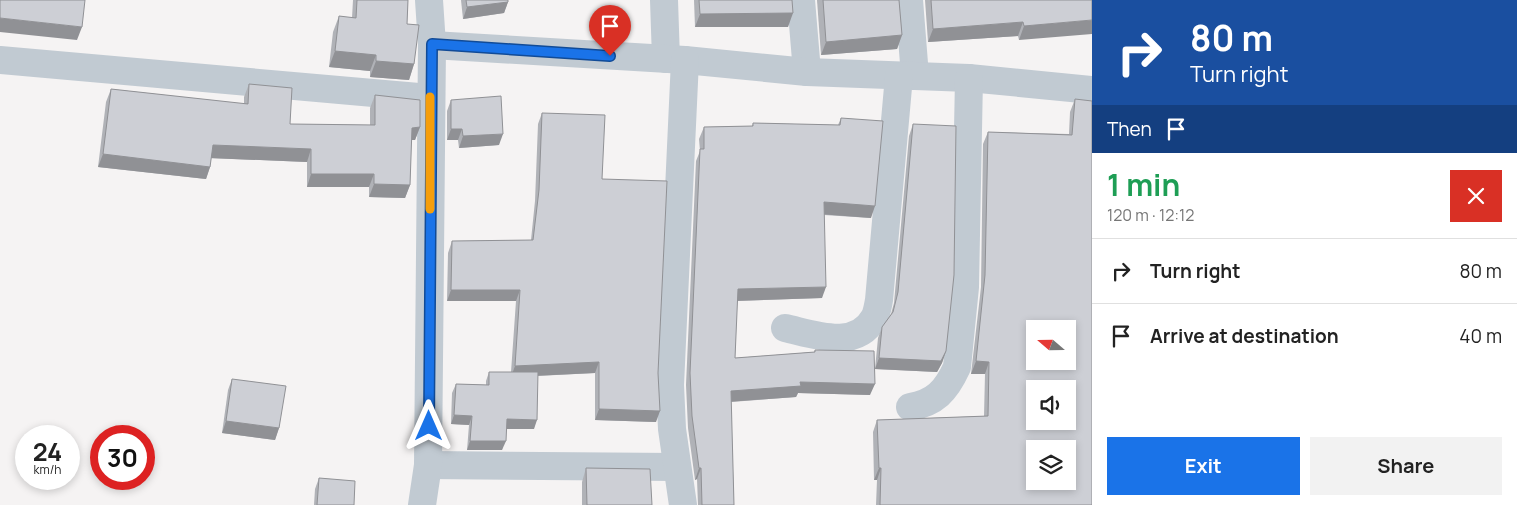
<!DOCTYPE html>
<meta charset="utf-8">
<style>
:root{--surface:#fff;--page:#f2f2f2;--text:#222;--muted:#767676;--line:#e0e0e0;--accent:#1a73e8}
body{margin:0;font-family:Manrope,sans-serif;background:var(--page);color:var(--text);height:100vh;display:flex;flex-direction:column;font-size:19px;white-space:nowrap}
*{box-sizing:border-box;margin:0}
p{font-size:16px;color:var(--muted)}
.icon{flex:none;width:28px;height:28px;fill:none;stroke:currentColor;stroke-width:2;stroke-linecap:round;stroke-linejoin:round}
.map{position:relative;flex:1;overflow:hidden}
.side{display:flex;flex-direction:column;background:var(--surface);width:425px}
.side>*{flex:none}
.guide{background:#1a4fa0;color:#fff;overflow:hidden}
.needle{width:32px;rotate:290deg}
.controls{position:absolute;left:1026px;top:320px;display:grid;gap:10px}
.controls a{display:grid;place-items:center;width:50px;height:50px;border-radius:0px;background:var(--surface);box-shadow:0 2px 8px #0003;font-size:25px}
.speed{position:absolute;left:15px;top:425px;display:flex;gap:10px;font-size:25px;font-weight:700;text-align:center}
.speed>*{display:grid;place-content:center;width:65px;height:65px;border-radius:50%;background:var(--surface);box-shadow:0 2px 8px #0003;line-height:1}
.speed small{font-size:12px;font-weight:400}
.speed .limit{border:8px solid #d22;background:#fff;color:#111}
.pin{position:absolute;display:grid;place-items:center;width:42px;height:42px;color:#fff;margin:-51px -21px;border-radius:50% 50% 50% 0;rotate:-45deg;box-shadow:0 0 5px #0007}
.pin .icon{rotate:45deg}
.me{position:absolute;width:55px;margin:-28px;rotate:0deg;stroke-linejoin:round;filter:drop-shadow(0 0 4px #0008)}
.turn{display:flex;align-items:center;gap:18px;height:105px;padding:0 15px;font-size:22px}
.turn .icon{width:65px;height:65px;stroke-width:2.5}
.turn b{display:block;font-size:35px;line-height:42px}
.then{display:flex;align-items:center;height:48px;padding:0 15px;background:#0003;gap:10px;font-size:19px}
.round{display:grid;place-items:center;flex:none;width:52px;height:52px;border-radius:0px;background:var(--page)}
.headline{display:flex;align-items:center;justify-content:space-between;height:85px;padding:0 15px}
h1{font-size:30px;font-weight:700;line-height:38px;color:#1e9e55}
.button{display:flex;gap:10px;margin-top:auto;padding:10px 15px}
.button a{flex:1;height:58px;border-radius:0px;background:var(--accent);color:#fff;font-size:20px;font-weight:700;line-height:58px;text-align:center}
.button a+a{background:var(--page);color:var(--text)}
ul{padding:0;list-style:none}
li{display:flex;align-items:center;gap:15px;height:65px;padding:0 15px;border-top:1px solid var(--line)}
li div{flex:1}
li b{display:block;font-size:19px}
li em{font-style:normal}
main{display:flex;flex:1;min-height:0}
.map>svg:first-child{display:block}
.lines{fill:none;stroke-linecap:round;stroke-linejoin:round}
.minor{stroke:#c1cad2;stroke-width:28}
.wall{fill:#b0b2b7}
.shaded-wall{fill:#909195}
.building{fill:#cdcfd5;stroke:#909195;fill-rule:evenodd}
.route-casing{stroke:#114b97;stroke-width:12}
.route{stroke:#1a73e8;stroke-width:9}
.slow{stroke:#f59e0b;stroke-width:9}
</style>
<main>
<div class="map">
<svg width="1092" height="505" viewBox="0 0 1092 505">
<rect width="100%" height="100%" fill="#f5f3f3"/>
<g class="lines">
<g class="minor">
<polyline points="664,0 666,59"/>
<polyline points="801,0 807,72"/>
<polyline points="909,0 915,76"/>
<polyline points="432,45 685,60 807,72 969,78 1092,90"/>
<polyline points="0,60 430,98"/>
<path d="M785 328C813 334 856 351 874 318 877 313 878 305 879 300L899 76"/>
<path d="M910 407C935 403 946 391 957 367L965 287 969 78"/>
<polyline points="428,465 677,467"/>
<polyline points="422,505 428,465 432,45 429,0"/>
<polyline points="683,505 672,429 670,385 685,60"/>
</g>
</g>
<g class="wall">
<polygon points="353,0 408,0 407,24 414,64 409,80 370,77 370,71 329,67 333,32 339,16 352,18"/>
<polygon points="461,0 508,0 508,2 504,13 463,19"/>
<polygon points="694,0 792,0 788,27 695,27"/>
<polygon points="817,0 899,0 902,35 897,49 821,55"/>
<polygon points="925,0 1092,0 1019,40 1018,36 928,42"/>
<polygon points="249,84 290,124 370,125 370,108 375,95 420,127 415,140 411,140 410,185 405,198 369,197 369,187 307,187 307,162 211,158 210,167 206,179 98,167 106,102 111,89 244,104 244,97"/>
<polygon points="1075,99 1092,505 876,505 877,480 874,480 873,432 877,420 984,416 985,374 971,374 981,287 983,144 988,132 1069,134 1070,112"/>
<polygon points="451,100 499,145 459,148 458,140 447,140 447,111"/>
<polygon points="542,113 602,179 656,422 595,420 595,373 537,376 534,429 506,429 502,450 467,450 469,425 451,424 452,393 456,384 486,385 486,381 489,372 511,372 516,301 447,301 448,253 452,241 531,240 535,201 538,124"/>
<polygon points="841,118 871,218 824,215 822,298 737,301 735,358 814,352 815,350 870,395 798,393 796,397 731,402 734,505 698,505 697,479 695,480 688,428 686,385 696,161 700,151 699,139 704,127 752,126 753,123 838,125"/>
<polygon points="913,124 946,351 942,363 937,372 875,369 878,338 882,327 891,314 894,303 909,136"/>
<polygon points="232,379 279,428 275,440 222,433 228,390"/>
<polygon points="586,468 652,505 582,505 582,482"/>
<polygon points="319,478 354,505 314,505 315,489"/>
</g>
<g class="shaded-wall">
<polygon points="508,2 504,13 463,19 467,7"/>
<polygon points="793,13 788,27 695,27 700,14"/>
<polygon points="0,18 82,27 77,40 0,32"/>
<polygon points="1092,20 1092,34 1019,40 1024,26"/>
<polygon points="1023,22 1018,36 928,42 933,29"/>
<polygon points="902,35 897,49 821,55 826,42"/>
<polygon points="335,51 376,55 370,71 329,67"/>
<polygon points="376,61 414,64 409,80 370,77"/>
<polygon points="420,127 415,140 407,140 412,128"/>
<polygon points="451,129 462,129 458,140 447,140"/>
<polygon points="503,134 499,145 459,148 463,136"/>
<polygon points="213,145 311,149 307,162 208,158"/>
<polygon points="103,154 210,167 206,179 98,167"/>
<polygon points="311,174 374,174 369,187 307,187"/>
<polygon points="374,184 410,185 405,198 369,197"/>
<polygon points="824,202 875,206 871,218 819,214"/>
<polygon points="826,287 822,298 733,301 738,289"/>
<polygon points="451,290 520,290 516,301 447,301"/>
<polygon points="946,351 942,363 937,372 875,369 879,358"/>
<polygon points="976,361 989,362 985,374 971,374"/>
<polygon points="599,362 595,373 511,377 515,366"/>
<polygon points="800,382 875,384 870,395 798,393 796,397 727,402 731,391"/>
<polygon points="599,409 660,411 656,422 595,420"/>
<polygon points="454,415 472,416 469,425 451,424"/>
<polygon points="507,419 537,420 534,429 504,429"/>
<polygon points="226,421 279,428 275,440 222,433"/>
<polygon points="470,441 506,441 502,450 467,450"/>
<polygon points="699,468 701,468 697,479 695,480"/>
<polygon points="879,468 881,468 877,480 874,480"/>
</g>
<g class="building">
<polygon points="0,0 85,0 82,27 0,18"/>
<polygon points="357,0 408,0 407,24 419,25 414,64 376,61 376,55 335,51 339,16 356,18"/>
<polygon points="466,0 508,0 508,2 467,7"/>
<polygon points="699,0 792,0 793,13 700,14"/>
<polygon points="823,0 899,0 902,35 826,42"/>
<polygon points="931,0 1092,0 1092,20 1024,26 1023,22 933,29"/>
<polygon points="249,84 292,88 290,124 375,125 375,95 420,100 420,127 412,128 410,185 374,184 374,174 311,174 311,149 213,145 210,167 103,154 111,89 248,104"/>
<polygon points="501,96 503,134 463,136 462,129 451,129 451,100"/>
<path d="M1075 99 1092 101V505H880L881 468H879L877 420 988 416 989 362 976 361 985 275 988 132 1072 135ZM1035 329H1068V361H1035ZM1035 389H1068V421H1035ZM1035 449H1068V481H1035Z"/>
<polygon points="542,113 605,115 602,179 667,181 658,373 660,411 599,409 599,362 515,366 520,290 451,290 452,241 533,240 539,190"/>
<polygon points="841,118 883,121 875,206 824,202 826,287 738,289 735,358 815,352 815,350 874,351 875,384 800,382 801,386 731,391 734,505 702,505 701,468 699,468 692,416 690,373 700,149 704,149 704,127 753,126 753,123 840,125"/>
<polygon points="913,124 956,126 954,275 946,351 941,361 879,358 882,327 893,312 898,292"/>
<polygon points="489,372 538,372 537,420 507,419 506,441 470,441 472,416 454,415 456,384 489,385"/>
<polygon points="232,379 286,386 279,428 226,421"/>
<polygon points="586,468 650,469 652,505 587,505"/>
<polygon points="319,478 355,481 354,505 317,505"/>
</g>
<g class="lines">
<g class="route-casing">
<polyline id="route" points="429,426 432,44 610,56"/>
</g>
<use href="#route" class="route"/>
<polyline class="slow" points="430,209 430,97"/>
</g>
</svg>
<div class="controls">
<a><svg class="needle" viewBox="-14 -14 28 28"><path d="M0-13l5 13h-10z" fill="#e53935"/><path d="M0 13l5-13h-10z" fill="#767676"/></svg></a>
<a><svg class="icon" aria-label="sound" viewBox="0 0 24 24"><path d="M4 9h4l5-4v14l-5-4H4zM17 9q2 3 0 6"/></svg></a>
<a><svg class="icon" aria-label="layers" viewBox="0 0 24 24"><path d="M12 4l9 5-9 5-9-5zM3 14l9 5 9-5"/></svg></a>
</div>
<div class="speed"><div>24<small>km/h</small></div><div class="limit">30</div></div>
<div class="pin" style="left:610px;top:56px;background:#d93025"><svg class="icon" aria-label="arrive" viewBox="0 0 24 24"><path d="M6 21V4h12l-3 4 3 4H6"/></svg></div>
<svg class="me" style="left:429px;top:426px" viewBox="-20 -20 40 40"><path d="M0-17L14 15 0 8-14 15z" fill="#1a73e8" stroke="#fff" stroke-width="4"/></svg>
</div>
<section class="side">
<div class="guide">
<div class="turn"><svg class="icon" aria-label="right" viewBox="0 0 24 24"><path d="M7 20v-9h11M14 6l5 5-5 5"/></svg><div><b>80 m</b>Turn right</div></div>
<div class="then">Then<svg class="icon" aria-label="arrive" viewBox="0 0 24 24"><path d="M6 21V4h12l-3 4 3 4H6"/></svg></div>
</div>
<div class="headline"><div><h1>1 min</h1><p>120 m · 12:12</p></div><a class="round" style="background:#d93025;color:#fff"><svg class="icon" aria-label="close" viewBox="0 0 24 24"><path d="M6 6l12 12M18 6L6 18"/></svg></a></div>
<ul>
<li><svg class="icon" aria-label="right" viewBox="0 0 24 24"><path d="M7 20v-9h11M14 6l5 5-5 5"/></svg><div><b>Turn right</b></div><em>80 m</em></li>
<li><svg class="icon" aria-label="arrive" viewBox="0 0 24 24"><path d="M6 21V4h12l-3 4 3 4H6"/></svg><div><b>Arrive at destination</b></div><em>40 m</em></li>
</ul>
<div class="button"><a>Exit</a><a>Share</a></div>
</section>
</main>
